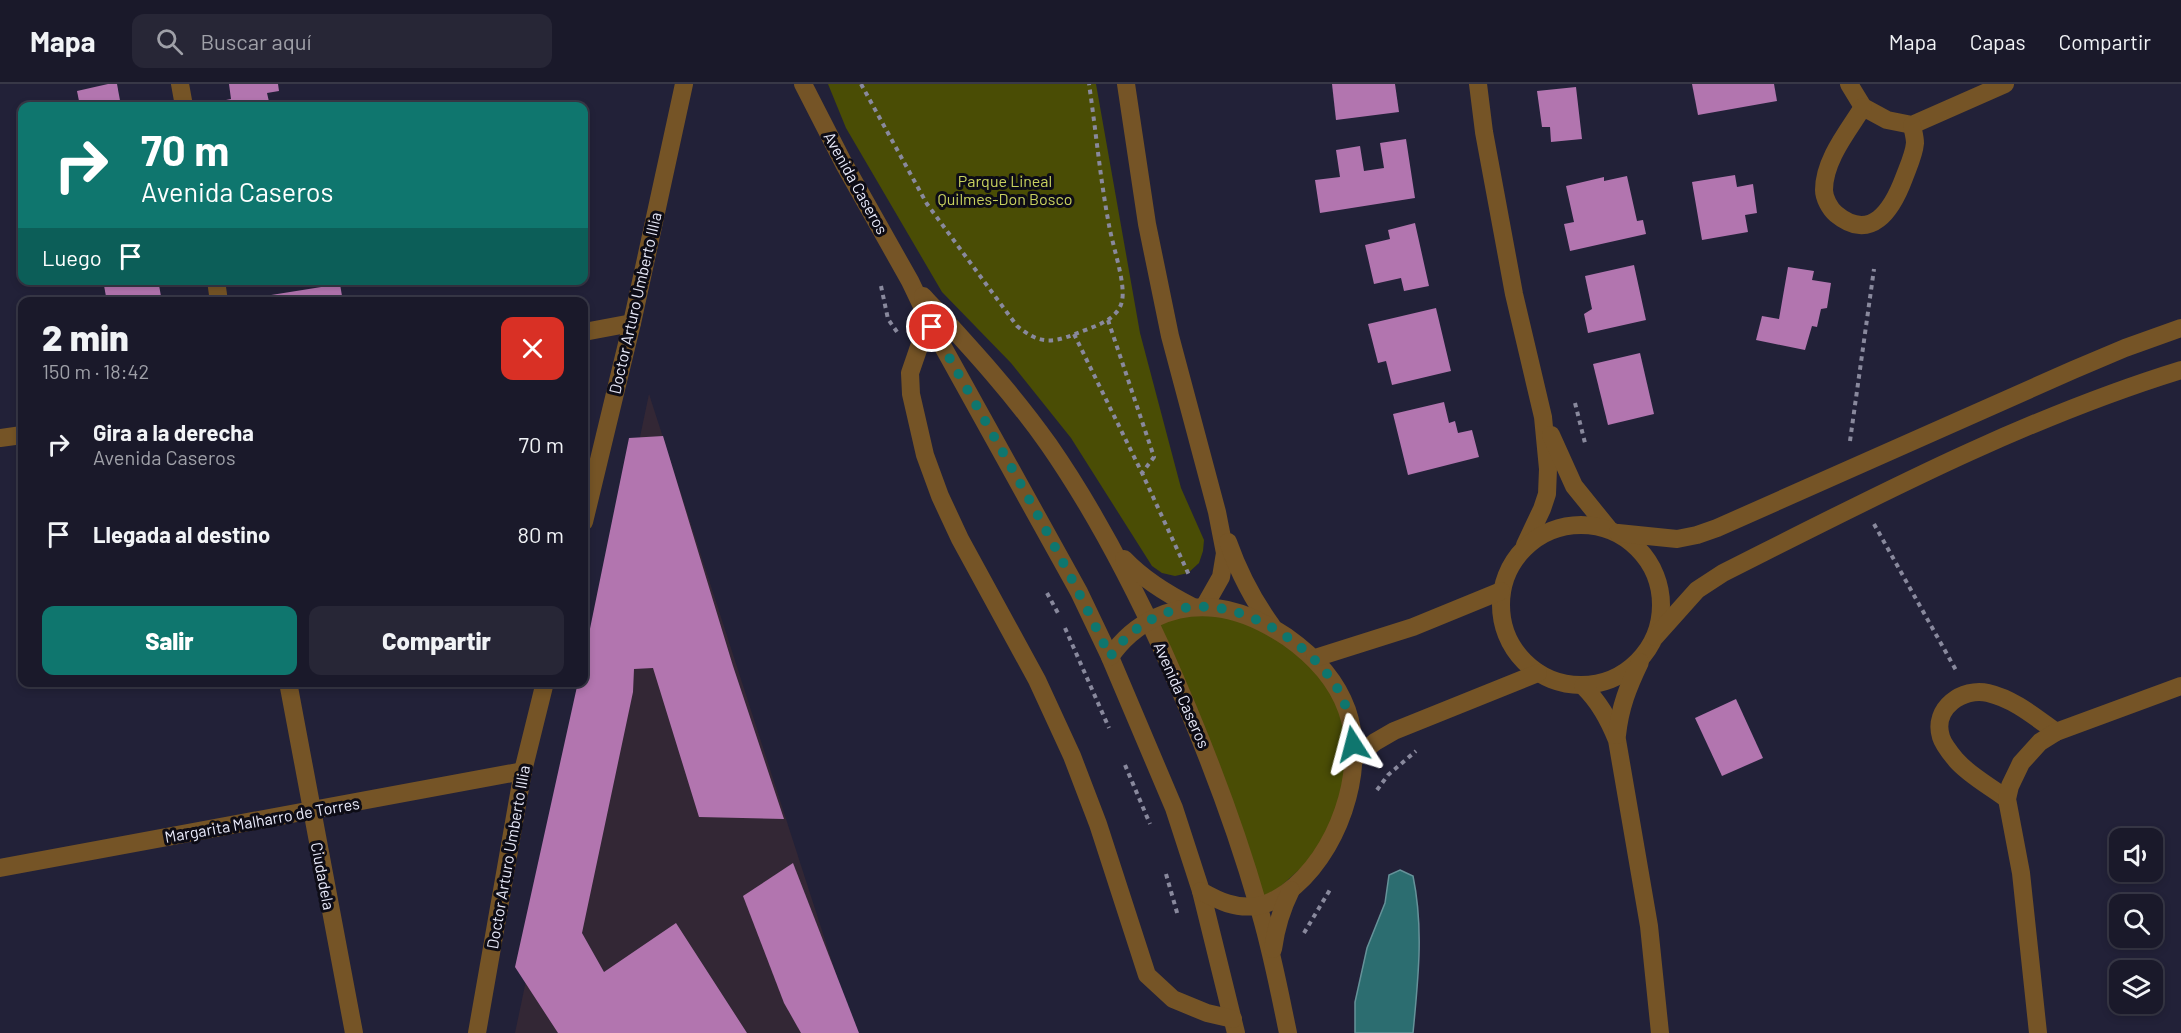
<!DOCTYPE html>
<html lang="es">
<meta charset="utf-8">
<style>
:root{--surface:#1a192a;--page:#272636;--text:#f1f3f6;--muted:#9fa0a8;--line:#383847;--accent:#0f766e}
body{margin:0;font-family:Barlow,sans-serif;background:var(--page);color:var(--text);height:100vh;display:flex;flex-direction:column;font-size:22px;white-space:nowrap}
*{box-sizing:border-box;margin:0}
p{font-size:20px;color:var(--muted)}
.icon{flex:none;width:33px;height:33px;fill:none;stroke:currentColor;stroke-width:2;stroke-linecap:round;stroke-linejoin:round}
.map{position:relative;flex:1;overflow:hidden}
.details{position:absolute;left:18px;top:213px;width:570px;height:390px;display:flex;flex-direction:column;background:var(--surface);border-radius:12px;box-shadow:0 3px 9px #0003,0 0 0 2px var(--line)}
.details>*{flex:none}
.top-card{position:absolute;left:18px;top:18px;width:570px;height:183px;border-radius:12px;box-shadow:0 3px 9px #0003,0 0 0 2px var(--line);background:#0f766e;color:#fff;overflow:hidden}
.tools{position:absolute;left:2109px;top:744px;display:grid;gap:12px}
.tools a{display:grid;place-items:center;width:54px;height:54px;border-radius:12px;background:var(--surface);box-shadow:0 3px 9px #0003,0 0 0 2px var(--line);font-size:30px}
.pin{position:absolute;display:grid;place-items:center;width:51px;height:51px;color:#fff;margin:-26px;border:3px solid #fff;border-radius:50%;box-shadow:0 2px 6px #0007}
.me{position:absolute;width:66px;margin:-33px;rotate:351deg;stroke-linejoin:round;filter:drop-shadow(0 0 4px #0008)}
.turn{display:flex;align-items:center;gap:21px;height:126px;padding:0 24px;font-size:27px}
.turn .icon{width:78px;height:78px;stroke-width:2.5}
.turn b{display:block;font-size:42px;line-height:51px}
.then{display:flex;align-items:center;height:57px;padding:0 24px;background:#0003;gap:12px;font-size:22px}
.round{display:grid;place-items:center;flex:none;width:63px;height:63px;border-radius:12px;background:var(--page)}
.head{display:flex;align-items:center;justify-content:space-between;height:102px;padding:0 24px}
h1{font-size:36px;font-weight:800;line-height:45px}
.primary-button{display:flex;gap:12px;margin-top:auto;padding:12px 24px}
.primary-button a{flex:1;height:69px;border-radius:12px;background:var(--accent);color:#fff;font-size:24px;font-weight:800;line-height:69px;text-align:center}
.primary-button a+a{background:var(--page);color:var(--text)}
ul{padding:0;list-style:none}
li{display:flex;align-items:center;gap:18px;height:90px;padding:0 24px}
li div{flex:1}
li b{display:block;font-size:22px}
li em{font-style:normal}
header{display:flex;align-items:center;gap:36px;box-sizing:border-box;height:84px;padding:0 30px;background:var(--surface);border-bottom:2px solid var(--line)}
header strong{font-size:28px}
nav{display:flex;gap:33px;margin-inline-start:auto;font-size:21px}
.search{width:420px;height:54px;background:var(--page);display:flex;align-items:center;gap:15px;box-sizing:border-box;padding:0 21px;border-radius:12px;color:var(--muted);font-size:22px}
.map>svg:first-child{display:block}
.commercial{fill:#332735}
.green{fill:#4a4d05}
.water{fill:#2c6d70;stroke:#659299;stroke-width:1.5}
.building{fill:#b275af}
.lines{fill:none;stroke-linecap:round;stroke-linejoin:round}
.path{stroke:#89899d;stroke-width:4;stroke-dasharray:4.5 4.5;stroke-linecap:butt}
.minor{stroke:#755426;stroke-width:18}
.route{stroke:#0f766e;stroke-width:10;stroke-dasharray:0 18}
.labels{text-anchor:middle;stroke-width:6;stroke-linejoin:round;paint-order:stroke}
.park-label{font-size:16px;fill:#c9d25f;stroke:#0d0c16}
.street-label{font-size:16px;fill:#e9eafa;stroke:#0d0c16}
</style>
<header>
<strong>Mapa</strong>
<div class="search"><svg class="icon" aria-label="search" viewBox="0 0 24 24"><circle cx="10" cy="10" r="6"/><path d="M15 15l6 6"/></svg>Buscar aquí</div>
<nav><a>Mapa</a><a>Capas</a><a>Compartir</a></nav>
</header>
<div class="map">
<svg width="2181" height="949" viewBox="0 0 2181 949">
<rect width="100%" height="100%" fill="#222138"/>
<polygon class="commercial" points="649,310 855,949 515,949"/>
<g class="green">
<polygon points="828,0 1096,0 1140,249 1181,404 1204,456 1203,467 1199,479 1188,489 1175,492 1162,489 1152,482 1071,354 1011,279 942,208 846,44"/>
<polygon points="1175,526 1253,534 1335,601 1354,675 1330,758 1259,822 1149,537"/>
</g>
<path class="water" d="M1400 786 1413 792C1424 845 1418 896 1413 949H1355V918L1367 864 1385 819 1389 791Z"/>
<g class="building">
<polygon points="108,0 117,0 121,22 80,22 77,7"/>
<polygon points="229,0 278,0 279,7 267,9 270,22 222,22 221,17 231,15"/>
<polygon points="1332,0 1395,0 1399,28 1336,36"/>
<polygon points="1692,0 1774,0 1777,17 1698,31"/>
<polygon points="1576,3 1582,55 1551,58 1550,43 1542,43 1537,7"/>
<polygon points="1406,55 1415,114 1320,129 1315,96 1340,93 1336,66 1360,62 1364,87 1384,84 1380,59"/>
<polygon points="1735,91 1737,103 1753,100 1757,129 1745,131 1748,148 1702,156 1692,98"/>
<polygon points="1627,92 1637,137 1643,136 1646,150 1570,167 1564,140 1574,138 1566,102 1604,93 1604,97"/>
<polygon points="1415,139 1429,202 1404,207 1401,194 1374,200 1365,161 1390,155 1388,146"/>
<polygon points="1634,181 1646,236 1588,249 1584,230 1592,225 1585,192"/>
<polygon points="1788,183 1814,187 1812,196 1831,199 1827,224 1821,225 1817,243 1812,242 1805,266 1756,256 1762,232 1779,235"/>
<polygon points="103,196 176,196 177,198 159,201 162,218 107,218"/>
<polygon points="340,200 343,218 246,218 246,215"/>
<polygon points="1436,224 1451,287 1392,301 1386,277 1378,279 1368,240"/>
<polygon points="1640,269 1654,330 1608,341 1593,280"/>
<polygon points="1444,318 1449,339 1455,337 1458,349 1472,346 1479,373 1408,391 1393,330"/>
<polygon points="663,352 733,582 784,735 699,733 653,584 634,585 633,608 582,849 604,888 676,839 747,949 558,949 515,883 578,598 584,598 584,574 629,354"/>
<polygon points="1736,615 1763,674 1722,692 1695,634"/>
<polygon points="793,779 859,949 801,949 784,919 743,812"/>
</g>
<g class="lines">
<g class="path">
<path d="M861 0 927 120 1017 242C1038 259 1050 260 1075 250 1092 243 1118 237 1122 217 1126 199 1112 160 1109 141 1100 94 1096 47 1089 0"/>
<polyline points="881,202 888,235 897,248"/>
<polyline points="1108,236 1154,373 1142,389"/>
<polyline points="1074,250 1142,389 1189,491"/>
<polyline points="1575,319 1585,359"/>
<polyline points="1850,357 1874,185"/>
<polyline points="1874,440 1957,588"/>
<polyline points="1047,509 1059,531"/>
<polyline points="1065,544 1109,644"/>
<polyline points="1125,681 1150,740"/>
<polyline points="1377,706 1388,691 1416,667"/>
<polyline points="1166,790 1178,832"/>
<polyline points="1304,849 1331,804"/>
</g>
<g class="minor">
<polyline points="180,0 184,22"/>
<polyline points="803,0 844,80 910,197 932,243 1079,508 1110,573 1174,724 1201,807 1236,949"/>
<polyline points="1126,0 1147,140 1170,252 1217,428 1225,469 1221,493 1204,523"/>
<polyline points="1478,0 1484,48 1514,210 1543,333 1548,385 1547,410 1542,425 1525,461"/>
<polyline points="1849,0 1863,23 1887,36 1912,41 2005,0"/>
<path d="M1863 23C1848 47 1824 76 1824 106 1824 114 1830 125 1836 130 1871 159 1892 126 1904 94 1908 83 1914 71 1915 59 1915 53 1913 47 1912 41"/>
<polyline points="216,196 219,218"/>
<path d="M923 212C967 260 1011 307 1049 361 1094 426 1130 495 1163 567 1200 650 1233 734 1258 821 1271 863 1279 906 1288 949"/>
<polyline points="932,243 920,260 910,289 911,310 925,371 940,412 960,455 1037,596 1072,672 1098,740 1147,891 1173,915 1207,929 1233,935"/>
<polyline points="584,248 632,239"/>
<polyline points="1551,351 1574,402 1608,444"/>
<polyline points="0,354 22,351"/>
<polyline points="584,438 632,239 684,0"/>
<circle cx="1581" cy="521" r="80"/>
<polyline points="1618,449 1677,455 1697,451 1717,444 2073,286 2125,264 2181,244"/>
<path d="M1228 458C1239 489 1253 516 1272 542"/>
<path d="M1124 475C1144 496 1167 510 1193 523"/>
<path d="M1655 553 1697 506 1723 489C1872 414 2022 335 2181 286"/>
<path d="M1110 573C1134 538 1173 519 1216 524 1242 527 1266 539 1287 553 1314 572 1336 595 1347 626 1368 686 1337 773 1286 809 1277 815 1267 821 1257 822 1235 825 1219 817 1201 807"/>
<polyline points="1315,574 1413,543 1501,507"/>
<polyline points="288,598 354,949"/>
<path d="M1583 602C1599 618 1608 634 1617 656L1649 842 1660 949"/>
<path d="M1617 651C1620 623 1628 603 1640 578"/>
<polyline points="1354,675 1375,658 1394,647 1538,589"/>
<path d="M2007 715C1990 702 1970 692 1956 676 1951 670 1943 660 1941 653 1932 624 1963 603 1988 609 2014 615 2035 633 2056 648"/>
<polyline points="0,784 523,687"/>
<path d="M1273 865C1276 843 1281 826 1291 806"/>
<polyline points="477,949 523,687 545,598"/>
<polyline points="2038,949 2021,789 2007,715 2010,702 2021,679 2040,658 2056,648 2181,602"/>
</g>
</g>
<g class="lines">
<path class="route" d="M932 243C993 352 1057 459 1110 573 1129 545 1160 525 1194 523 1246 519 1306 558 1334 599 1346 617 1352 639 1353 660"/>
</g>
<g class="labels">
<g class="park-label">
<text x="1005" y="103">Parque Lineal<tspan x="1005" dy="18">Quilmes-Don Bosco</tspan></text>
</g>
<g class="street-label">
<text transform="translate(856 99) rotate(61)" y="6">Avenida Caseros</text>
<text transform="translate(635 219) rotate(-77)" y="6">Doctor Arturo Umberto Illia</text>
<text transform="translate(1182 611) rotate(66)" y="6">Avenida Caseros</text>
<text transform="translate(262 736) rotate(-10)" y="6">Margarita Malharro de Torres</text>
<text transform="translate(508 773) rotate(-80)" y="6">Doctor Arturo Umberto Illia</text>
<text transform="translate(323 792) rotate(79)" y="6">Ciudadela</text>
</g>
</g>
</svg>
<div class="tools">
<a><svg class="icon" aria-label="sound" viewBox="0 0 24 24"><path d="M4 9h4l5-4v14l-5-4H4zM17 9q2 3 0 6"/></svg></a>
<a><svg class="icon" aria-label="search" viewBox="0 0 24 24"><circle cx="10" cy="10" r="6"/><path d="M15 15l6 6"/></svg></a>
<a><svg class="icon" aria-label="layers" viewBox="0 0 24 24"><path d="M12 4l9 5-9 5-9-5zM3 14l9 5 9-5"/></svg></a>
</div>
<div class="pin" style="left:932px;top:243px;background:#d93025"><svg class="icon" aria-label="arrive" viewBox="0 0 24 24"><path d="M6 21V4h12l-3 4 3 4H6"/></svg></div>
<svg class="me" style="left:1353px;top:660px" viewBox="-20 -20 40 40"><path d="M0-17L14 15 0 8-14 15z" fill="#0f766e" stroke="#fff" stroke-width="4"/></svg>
<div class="top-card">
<div class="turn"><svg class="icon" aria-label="right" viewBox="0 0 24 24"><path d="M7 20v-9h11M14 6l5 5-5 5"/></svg><div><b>70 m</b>Avenida Caseros</div></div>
<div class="then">Luego<svg class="icon" aria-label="arrive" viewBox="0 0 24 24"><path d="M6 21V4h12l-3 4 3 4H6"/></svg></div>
</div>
<section class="details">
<div class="head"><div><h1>2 min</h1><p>150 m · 18:42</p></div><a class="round" style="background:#d93025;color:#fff"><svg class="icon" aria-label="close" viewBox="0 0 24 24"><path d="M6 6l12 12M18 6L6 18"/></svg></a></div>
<ul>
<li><svg class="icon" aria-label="right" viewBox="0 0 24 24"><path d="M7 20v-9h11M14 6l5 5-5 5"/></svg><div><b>Gira a la derecha</b><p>Avenida Caseros</p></div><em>70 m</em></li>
<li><svg class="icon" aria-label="arrive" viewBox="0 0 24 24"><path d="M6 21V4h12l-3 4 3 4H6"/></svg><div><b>Llegada al destino</b></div><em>80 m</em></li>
</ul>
<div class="primary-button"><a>Salir</a><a>Compartir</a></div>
</section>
</div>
